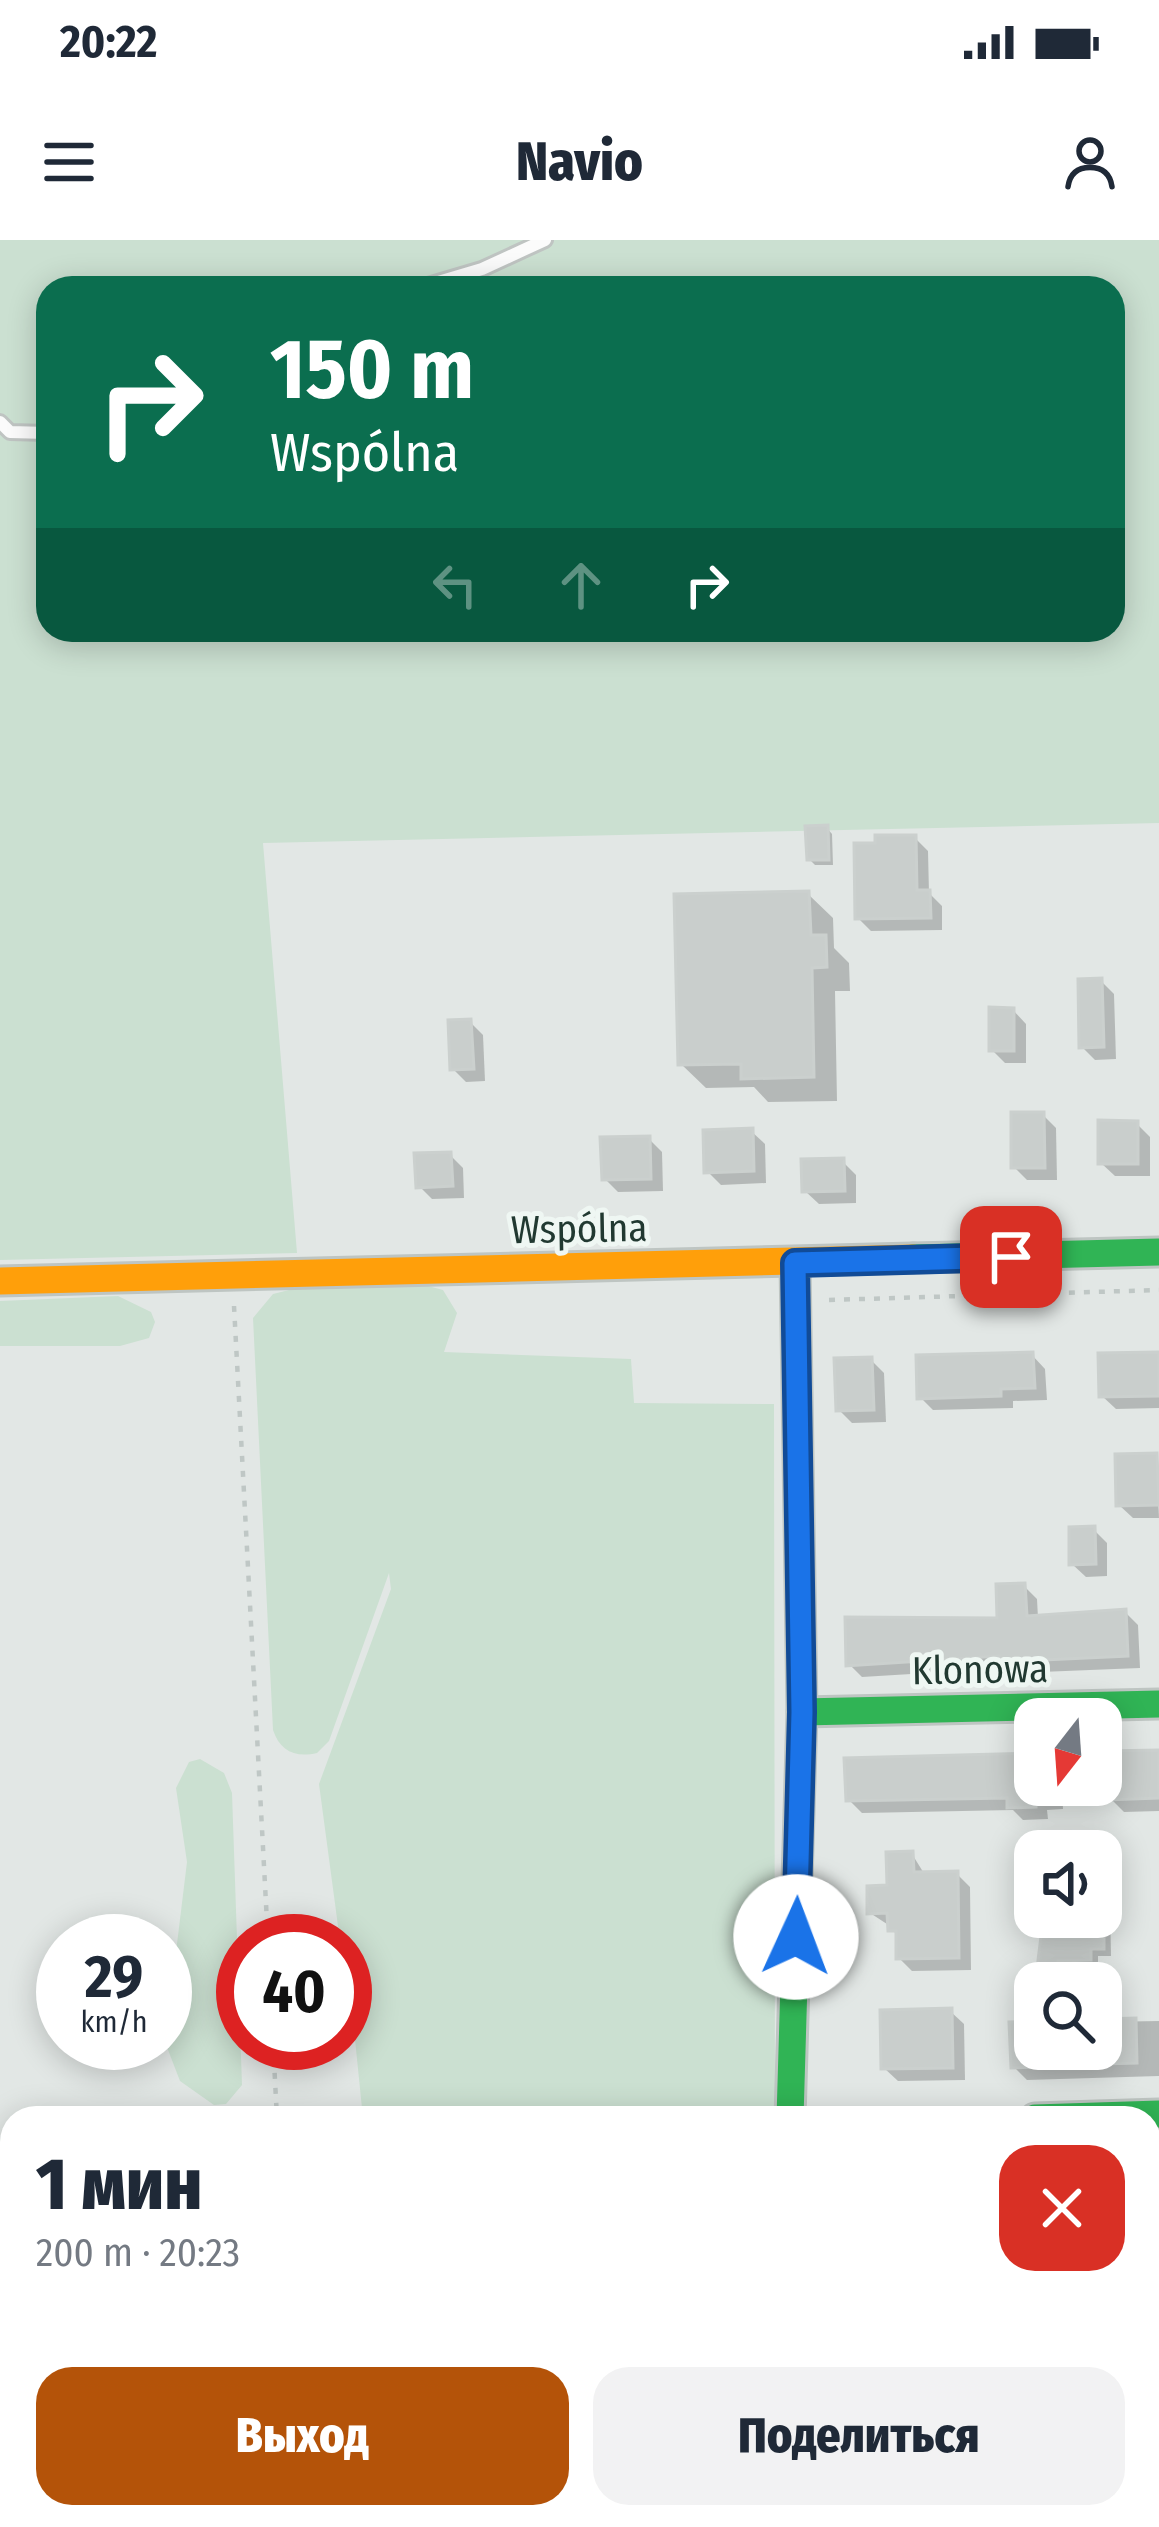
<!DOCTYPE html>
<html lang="ru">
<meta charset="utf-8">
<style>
:root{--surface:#fff;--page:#f2f2f3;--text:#1f2937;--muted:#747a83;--accent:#b45309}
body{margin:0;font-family:"Fira Sans Condensed",sans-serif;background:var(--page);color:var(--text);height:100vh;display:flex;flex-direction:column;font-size:45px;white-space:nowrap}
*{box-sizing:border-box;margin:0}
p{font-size:39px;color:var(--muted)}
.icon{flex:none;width:66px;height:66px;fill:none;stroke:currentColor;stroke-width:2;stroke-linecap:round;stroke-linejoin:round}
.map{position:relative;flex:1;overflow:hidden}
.side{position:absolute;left:0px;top:1866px;width:1161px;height:423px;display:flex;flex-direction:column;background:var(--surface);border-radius:36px 36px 0 0;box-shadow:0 6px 30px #0003}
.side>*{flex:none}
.banner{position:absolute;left:36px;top:36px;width:1089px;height:366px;border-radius:36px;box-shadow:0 6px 30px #0003;background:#0b6e4f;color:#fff;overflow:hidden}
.needle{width:78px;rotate:197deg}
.tools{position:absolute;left:1014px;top:1458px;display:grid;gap:24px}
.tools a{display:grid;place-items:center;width:108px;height:108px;border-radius:24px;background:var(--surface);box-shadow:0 6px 30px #0003;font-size:60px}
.speed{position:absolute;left:36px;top:1674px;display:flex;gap:24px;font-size:60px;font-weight:700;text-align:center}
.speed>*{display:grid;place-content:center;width:156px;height:156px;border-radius:50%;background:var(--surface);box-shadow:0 6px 30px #0003;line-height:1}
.speed small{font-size:30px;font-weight:400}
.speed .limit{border:18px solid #d22;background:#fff;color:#111}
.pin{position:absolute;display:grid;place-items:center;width:102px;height:102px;color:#fff;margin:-51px;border-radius:24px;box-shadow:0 6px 18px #0006}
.me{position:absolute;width:132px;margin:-66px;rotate:2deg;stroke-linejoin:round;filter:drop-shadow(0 0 9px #0008)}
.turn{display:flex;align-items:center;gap:42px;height:252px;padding:0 36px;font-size:54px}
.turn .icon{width:156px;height:156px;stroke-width:2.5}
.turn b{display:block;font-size:84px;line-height:102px}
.lanes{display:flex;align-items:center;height:114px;padding:0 36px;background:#0003;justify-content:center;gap:60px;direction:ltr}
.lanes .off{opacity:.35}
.round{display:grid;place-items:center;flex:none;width:126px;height:126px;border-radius:36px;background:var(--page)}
.head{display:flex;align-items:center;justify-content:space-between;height:204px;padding:0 36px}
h1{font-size:72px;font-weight:800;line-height:90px}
.action{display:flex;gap:24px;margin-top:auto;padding:24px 36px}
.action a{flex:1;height:138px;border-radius:36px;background:var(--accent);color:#fff;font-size:48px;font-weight:800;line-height:138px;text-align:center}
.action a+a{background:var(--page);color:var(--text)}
.status{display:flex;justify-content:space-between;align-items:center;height:84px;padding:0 60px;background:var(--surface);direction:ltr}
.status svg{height:33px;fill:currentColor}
header{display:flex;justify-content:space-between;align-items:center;height:156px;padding:0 36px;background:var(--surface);font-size:54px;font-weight:800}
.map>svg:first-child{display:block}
.green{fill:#cbe0d1;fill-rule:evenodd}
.shadow{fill:#0003}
.building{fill:#c9cecc;stroke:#cbd0ce;stroke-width:3}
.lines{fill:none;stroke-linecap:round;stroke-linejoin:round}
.lane-casing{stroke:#bfc4c2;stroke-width:18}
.fast-casing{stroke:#bec5c2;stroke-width:33}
.slow-casing{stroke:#bec5c2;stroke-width:33}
.path{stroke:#bfc7c5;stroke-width:4.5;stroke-dasharray:6 9;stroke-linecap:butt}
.lane{stroke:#fbfbfb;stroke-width:12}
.fast{stroke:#30b455;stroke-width:27}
.slow{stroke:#ff9f0a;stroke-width:27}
.route-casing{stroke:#114b97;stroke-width:30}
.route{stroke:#1a73e8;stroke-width:21}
.labels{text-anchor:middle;stroke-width:10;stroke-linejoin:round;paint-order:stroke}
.street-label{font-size:39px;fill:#213931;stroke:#eff7f3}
</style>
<div class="status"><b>20:22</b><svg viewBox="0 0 49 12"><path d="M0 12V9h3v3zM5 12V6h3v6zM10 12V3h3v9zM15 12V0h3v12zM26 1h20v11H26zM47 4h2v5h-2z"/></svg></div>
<header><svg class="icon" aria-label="menu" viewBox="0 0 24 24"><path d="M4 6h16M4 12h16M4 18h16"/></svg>Navio<svg class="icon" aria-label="person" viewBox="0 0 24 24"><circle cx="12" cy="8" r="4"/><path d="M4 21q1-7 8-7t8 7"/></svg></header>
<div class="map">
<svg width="1159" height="2287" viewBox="0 0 1159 2287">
<rect width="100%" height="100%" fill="#e2e7e5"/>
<g class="green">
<path d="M0 0H1159V583L263 603 297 1013 0 1020ZM48 48H1113V390H48Z"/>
<path d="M428 1046 443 1050 457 1073 444 1112 631 1119 634 1163 774 1164 775 1878H363L345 1701H340L319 1544 391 1349 389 1333 329 1501 317 1513C295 1518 280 1511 273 1490L253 1078 273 1054 293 1049Z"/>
<polygon points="118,1056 151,1072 155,1082 149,1098 120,1106 0,1106 0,1061"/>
<polygon points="200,1519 224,1533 232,1553 242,1845 226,1864 214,1865 180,1841 165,1802 187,1622 176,1548 189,1522"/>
<polygon points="1159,2078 1159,2287 0,2287 0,2171 12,2171 12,2277 1149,2277 1149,2079"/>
</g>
<g class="shadow">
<polygon points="827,588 832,594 833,625 815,625 809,619"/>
<polygon points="915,598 928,611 929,653 942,666 942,690 871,691 858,678"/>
<polygon points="808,654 833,678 834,708 849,723 850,751 835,751 837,861 768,862 754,847 706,848 681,824"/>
<polygon points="1101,741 1114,754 1116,819 1095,820 1082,807"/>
<polygon points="1013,770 1026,784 1026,823 1005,823 992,810"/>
<polygon points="470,782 483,795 485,841 466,842 453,829"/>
<polygon points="1043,875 1056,888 1057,940 1027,940 1014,927"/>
<polygon points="1137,884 1150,897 1150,936 1115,936 1101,923"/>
<polygon points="751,891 765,904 766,943 721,945 707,931"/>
<polygon points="649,899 662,912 663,951 618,952 605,939"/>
<polygon points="450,915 463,928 464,958 432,959 419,946"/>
<polygon points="842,921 856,935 856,963 819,964 805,951"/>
<polygon points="1032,1115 1045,1129 1047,1160 1013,1161 1013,1168 933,1170 920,1157"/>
<polygon points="1159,1115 1159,1168 1116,1169 1102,1156"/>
<polygon points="871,1120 884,1133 886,1182 852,1183 839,1170"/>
<polygon points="1156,1216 1159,1278 1133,1278 1119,1265"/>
<polygon points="1093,1289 1107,1303 1107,1336 1086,1337 1072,1324"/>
<polygon points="1024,1346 1037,1359 1038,1378 1125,1372 1138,1385 1140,1428 1015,1433 1010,1428 862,1437 849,1424 1000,1381"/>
<polygon points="1159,1513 1159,1571 1124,1572 1110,1558"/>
<polygon points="1062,1545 1063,1569 1047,1570 1048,1579 1023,1580 1013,1570 862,1573 849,1560"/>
<polygon points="912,1614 925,1635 957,1634 970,1647 971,1730 912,1731 899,1718 899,1698 890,1686 870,1673"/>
<polygon points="1101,1631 1119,1639 1119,1657 1110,1657 1111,1716 1098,1716 1098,1727 1065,1728 1065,1743 1046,1743 1039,1736 1039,1713 1046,1713 1045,1677 1101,1677"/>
<polygon points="950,1771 964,1784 965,1840 898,1841 884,1828"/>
<polygon points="1159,1781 1159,1836 1027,1840 1014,1827 1035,1784 1035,1809 1101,1809 1101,1782"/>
<polygon points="1159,1913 1159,1965 1149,1965 1149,1914"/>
<polygon points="12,2073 12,2173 0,2174 0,2074"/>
</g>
<g class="building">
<polygon points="828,585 829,620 807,620 805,586"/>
<polygon points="875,595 916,595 917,650 930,650 931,678 855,679 854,603 875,603"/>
<polygon points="809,651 811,695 826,695 827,727 812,728 814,837 741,839 741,824 678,825 674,654"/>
<polygon points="1102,738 1104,807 1079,808 1078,739"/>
<polygon points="989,767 1014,768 1014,811 989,811"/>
<polygon points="471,779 474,829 450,830 448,780"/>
<polygon points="1011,872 1044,872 1045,928 1011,928"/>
<polygon points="1098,880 1138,881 1138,924 1098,924"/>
<polygon points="753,888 754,931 704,933 703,890"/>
<polygon points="650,896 651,939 602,940 600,897"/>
<polygon points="451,912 453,946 416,948 414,913"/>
<polygon points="844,918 845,951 802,952 801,919"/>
<polygon points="1033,1112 1035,1148 1001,1149 1001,1156 917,1159 916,1115"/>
<polygon points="1159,1112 1159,1156 1099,1157 1098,1113"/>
<polygon points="872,1117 874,1170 836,1171 834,1118"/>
<polygon points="1157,1213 1159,1265 1116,1266 1115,1214"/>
<polygon points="1095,1286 1096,1324 1069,1325 1069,1287"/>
<polygon points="1025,1343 1027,1376 1126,1369 1128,1416 999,1422 999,1416 846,1426 845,1377 997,1378 996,1344"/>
<polygon points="1159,1510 1159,1558 1107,1560 1106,1511"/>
<polygon points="1035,1513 1036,1567 1007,1568 1007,1558 846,1561 844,1518"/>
<polygon points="913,1611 914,1632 958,1631 959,1718 896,1719 896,1691 888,1691 887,1673 867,1674 867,1646 887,1645 886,1612"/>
<polygon points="1104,1686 1104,1709 1091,1709 1091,1720 1058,1721 1058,1737 1036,1737 1042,1688"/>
<polygon points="952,1768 953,1828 881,1829 880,1770"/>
<polygon points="1136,1778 1137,1823 1101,1824 1101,1779"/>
<polygon points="1035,1781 1035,1827 1011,1828 1009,1782"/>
</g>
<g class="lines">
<g class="lane-casing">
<g id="lane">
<polyline points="418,48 482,29 545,0"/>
<polyline points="0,182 10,192 48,193"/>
</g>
</g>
<g class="fast-casing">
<g id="fast">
<polyline points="913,1018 1159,1012"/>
<polyline points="802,1472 1159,1464"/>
<polyline points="790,1878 802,1472 795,1023"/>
<polyline points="1035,1878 1159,1874"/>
</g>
</g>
<g class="slow-casing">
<polyline id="slow" points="0,1041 913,1018"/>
</g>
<g class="path">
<polyline points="829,1060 1159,1050"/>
<polyline points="234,1066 268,1701"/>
<polyline points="273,1803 277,1878"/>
<polyline points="414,2277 425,2287"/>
<polyline points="279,2287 282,2277"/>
</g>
<use href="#lane" class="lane"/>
<use href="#fast" class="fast"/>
<use href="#slow" class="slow"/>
</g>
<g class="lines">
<g class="route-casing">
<polyline id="route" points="796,1697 802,1472 795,1023 1011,1017"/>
</g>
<use href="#route" class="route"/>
</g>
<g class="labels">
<g class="street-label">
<text transform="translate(579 988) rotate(-1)" y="14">Wspólna</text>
<text transform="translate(980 1429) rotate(-1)" y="14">Klonowa</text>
</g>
</g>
</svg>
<div class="tools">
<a><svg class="needle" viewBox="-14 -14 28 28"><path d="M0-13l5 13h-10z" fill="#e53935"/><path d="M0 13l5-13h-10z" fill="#747a83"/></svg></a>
<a><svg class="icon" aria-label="sound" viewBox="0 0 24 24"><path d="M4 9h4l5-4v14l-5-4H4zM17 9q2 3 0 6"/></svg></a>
<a><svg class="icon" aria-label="search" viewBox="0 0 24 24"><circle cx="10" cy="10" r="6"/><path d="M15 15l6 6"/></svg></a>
</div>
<div class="speed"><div>29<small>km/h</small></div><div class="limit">40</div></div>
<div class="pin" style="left:1011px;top:1017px;background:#d93025"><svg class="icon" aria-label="arrive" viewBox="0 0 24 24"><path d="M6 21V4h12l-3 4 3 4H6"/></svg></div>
<svg class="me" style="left:796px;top:1697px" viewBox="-20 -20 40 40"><circle r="19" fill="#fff"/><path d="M0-13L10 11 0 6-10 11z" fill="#1a73e8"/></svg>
<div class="banner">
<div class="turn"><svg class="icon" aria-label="right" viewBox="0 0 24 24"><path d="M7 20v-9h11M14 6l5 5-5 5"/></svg><div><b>150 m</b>Wspólna</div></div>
<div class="lanes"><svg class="icon off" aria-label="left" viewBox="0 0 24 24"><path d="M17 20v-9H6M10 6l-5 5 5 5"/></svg><svg class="icon off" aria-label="ahead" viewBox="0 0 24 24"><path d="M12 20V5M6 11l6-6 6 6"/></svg><svg class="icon" aria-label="right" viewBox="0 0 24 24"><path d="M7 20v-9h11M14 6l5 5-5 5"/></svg></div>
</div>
<section class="side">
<div class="head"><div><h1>1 мин</h1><p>200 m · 20:23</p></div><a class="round" style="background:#d93025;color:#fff"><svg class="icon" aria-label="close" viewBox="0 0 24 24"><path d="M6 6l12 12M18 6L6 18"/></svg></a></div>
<div class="action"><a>Выход</a><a>Поделиться</a></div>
</section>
</div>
